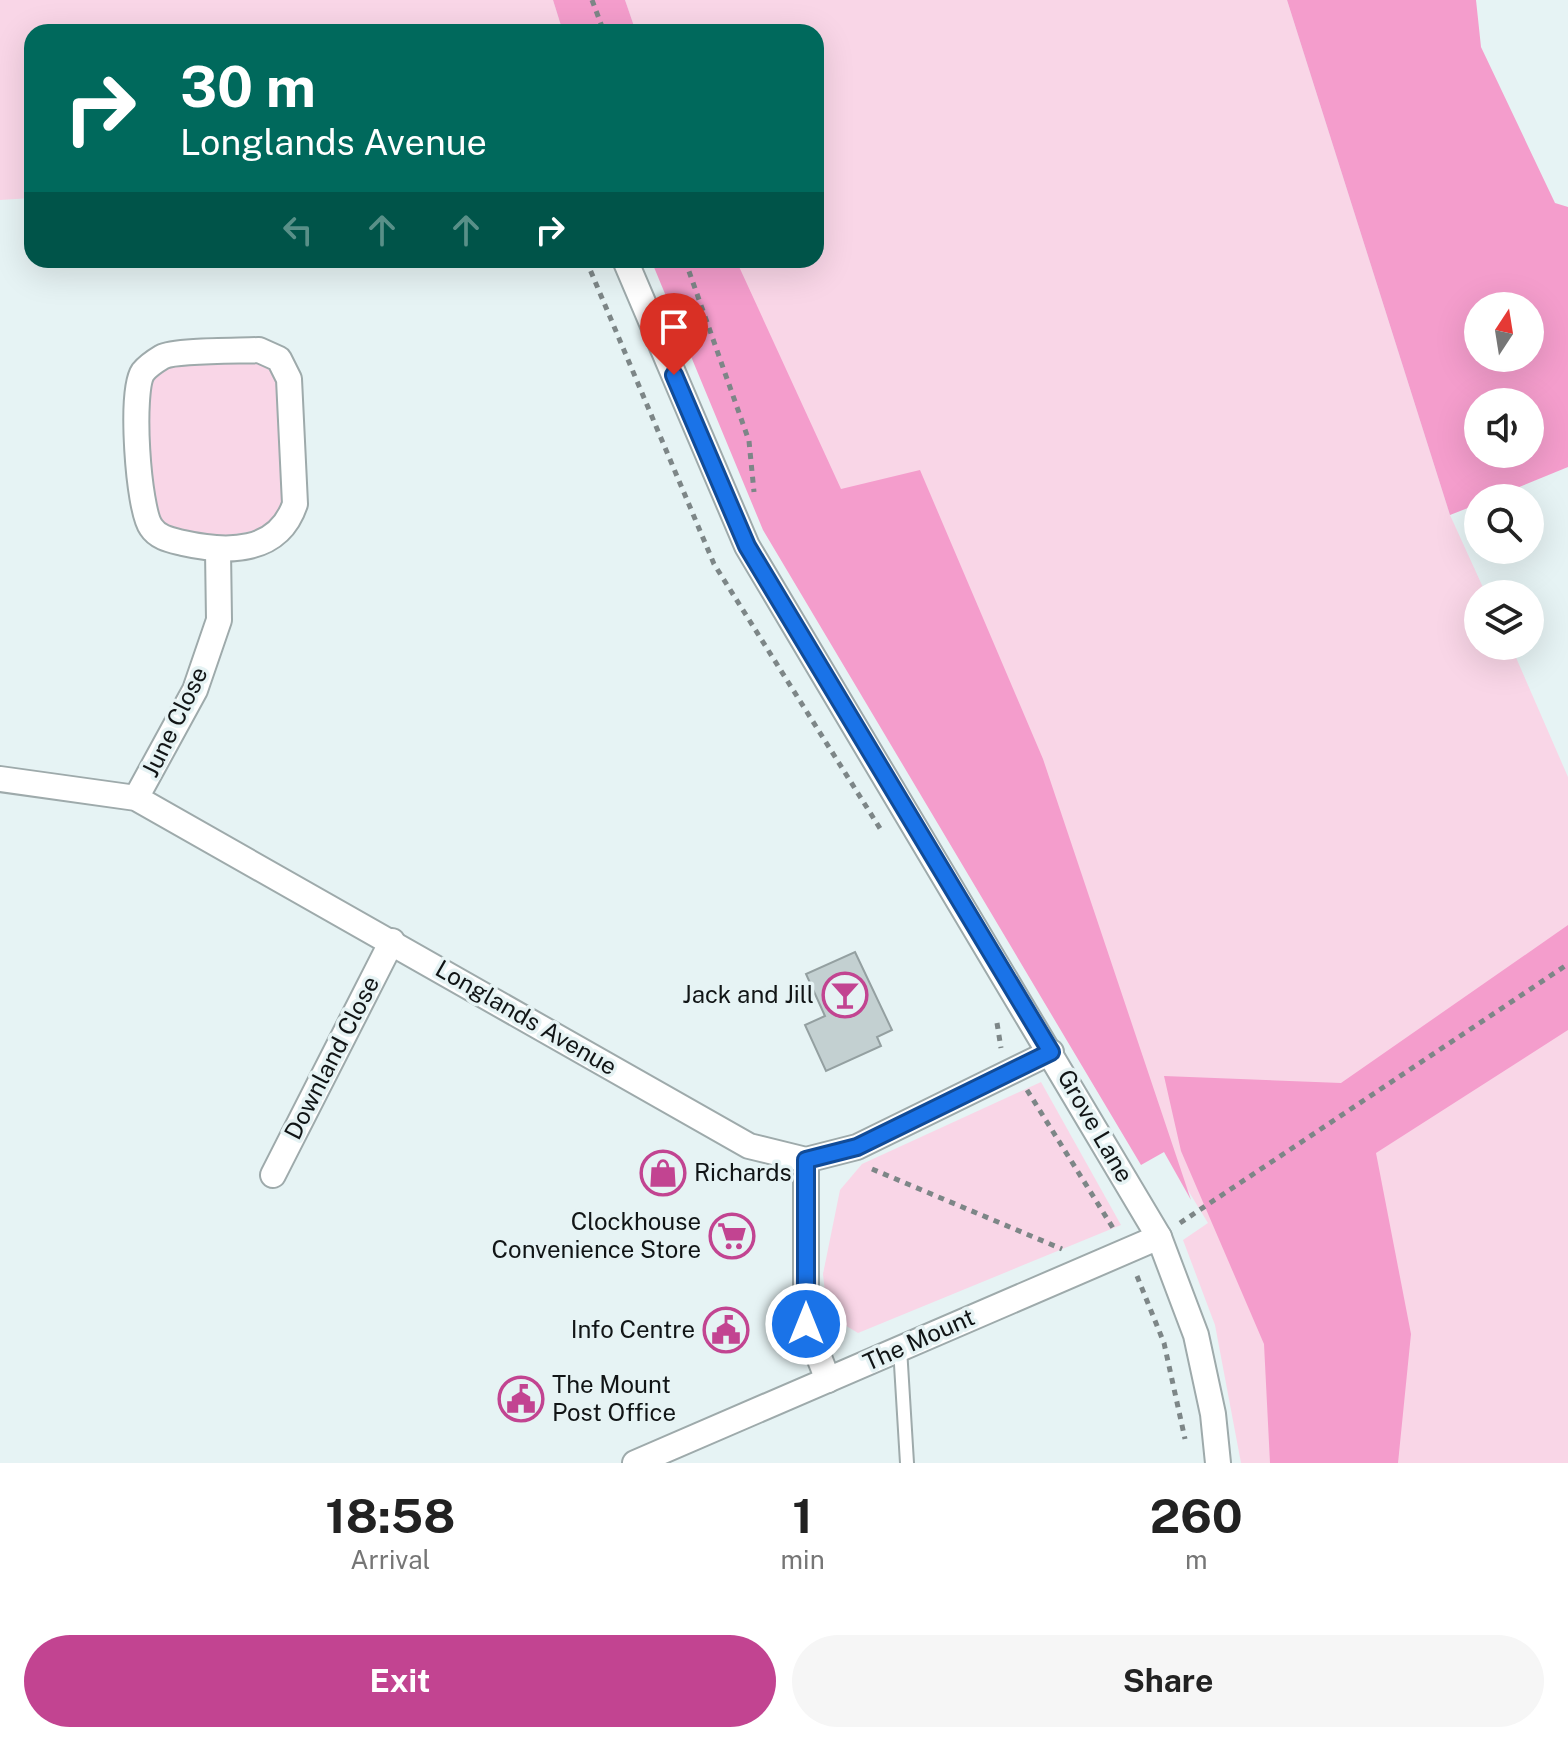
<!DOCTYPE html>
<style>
:root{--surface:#fff;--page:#f6f6f6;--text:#222;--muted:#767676;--accent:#c24491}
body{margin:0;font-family:"Public Sans",sans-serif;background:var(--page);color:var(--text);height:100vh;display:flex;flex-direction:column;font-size:30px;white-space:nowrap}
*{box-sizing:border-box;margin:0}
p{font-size:26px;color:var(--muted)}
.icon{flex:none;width:44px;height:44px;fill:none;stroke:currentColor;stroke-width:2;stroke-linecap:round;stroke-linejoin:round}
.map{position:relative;height:1463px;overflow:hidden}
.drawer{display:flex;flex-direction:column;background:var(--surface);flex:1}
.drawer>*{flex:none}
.hud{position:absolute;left:24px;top:24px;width:800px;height:244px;border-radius:24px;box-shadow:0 8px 32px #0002;background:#00695c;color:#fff;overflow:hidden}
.needle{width:52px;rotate:12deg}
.buttons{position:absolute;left:1464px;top:292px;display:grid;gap:16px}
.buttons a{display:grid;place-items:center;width:80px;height:80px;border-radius:50%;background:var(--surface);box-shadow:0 8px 32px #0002;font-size:40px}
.pin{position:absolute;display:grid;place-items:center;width:68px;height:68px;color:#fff;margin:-82px -34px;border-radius:50% 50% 50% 0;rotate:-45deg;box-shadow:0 0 8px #0007}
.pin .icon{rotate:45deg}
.me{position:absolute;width:88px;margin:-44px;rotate:0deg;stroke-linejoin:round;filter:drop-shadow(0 0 6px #0008)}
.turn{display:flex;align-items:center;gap:28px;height:168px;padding:0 24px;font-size:36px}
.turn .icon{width:104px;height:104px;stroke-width:2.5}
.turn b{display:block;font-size:56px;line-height:68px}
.lanes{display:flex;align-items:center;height:76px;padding:0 24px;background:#0003;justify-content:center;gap:40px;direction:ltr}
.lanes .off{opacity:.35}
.eta{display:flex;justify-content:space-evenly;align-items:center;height:136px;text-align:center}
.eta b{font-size:48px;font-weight:700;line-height:56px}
.primary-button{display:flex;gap:16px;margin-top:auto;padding:16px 24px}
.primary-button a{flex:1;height:92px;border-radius:48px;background:var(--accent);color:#fff;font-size:32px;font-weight:700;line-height:92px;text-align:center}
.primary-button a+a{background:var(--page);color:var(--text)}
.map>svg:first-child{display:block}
.green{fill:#f9d6e7}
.forest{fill:#f49dcc;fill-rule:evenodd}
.building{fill:#c3d0d1;stroke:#94a0a1;stroke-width:2}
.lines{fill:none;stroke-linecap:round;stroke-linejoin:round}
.service-casing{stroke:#9eaaab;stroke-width:16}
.minor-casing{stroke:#9eaaab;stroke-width:28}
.path{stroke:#7d8687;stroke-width:5;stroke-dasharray:6 6;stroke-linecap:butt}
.service{stroke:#fff;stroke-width:12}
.minor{stroke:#fff;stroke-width:24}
.route-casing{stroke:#114b97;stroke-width:20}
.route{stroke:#1a73e8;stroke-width:14}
.labels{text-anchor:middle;stroke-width:7;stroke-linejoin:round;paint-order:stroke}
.street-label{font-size:24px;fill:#111516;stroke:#e6f3f4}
.poi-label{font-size:24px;fill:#111516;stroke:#e6f3f4;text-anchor:end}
</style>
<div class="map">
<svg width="1568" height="1463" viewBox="0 0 1568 1463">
<rect width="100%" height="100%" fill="#e6f3f4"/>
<g class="green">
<polygon points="0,0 553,0 563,32 32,32 32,198 0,200"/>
<polygon points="625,0 1287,0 1450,515 1486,594 1478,594 1478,646 1511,646 1568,777 1568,1463 1241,1463 1215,1325 1183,1240 1208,1223 1164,1151 717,260 816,260 816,32 636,32"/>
<path d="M254 359 273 369 282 386 286 500C284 505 282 513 279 517 262 537 200 539 176 532 163 529 157 517 152 506L144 395 153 376 166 365Z"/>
<polygon points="1041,1082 1121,1225 858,1333 838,1321 826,1302 823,1274 840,1190 862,1164"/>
</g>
<g class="forest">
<polygon points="553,0 625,0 636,32 563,32"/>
<path d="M1287 0H1476L1481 47 1555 203 1568 207V467L1492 498H1478V504L1450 515ZM1478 306H1530V358H1478ZM1530 402V454H1478V402Z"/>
<polygon points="651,260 736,260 841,489 920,470 1043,759 1191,1200 1164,1152 1141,1165 763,530"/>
<polygon points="1568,925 1568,1030 1376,1153 1411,1334 1398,1463 1270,1463 1264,1344 1181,1151 1164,1076 1341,1083"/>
</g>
<polygon class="building" points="855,952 892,1030 877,1037 881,1046 826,1071 805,1025 825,1016 806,974"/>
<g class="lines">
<g class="service-casing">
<polyline id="service" points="900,1348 907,1463"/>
</g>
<g class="minor-casing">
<g id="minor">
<polyline points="625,260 747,546 1159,1237 1196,1335 1213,1414 1218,1463"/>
<path d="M259 350 279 359 289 379 295 504C278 554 227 553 183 543 171 540 158 538 151 527 138 509 130 391 143 372 147 367 157 360 162 357 175 350 240 351 259 350Z"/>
<polyline points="0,779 136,798 749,1146 806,1160 857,1147 1051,1052"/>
<polyline points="136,798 195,690 219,620 218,551"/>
<polyline points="806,1160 806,1324 828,1380"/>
<polyline points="273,1175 392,941"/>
<polyline points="635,1463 1159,1237"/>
</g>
</g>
<g class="path">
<polyline points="592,0 604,32"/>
<polyline points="586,260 714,564 881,830"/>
<polyline points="685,260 749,441 754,492"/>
<polyline points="997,1023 1001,1048"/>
<polyline points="1027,1090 1113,1228"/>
<polyline points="872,1169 1062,1249"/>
<polyline points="1180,1223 1568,964"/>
<polyline points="1137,1276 1164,1343 1185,1439"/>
</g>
<use href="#service" class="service"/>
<use href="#minor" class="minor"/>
</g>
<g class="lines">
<g class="route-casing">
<polyline id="route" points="674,375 747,546 1051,1052 857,1147 806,1160 806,1324"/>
</g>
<use href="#route" class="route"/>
</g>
<defs>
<g id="bar-ring" transform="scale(2.3)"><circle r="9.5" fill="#e6f3f4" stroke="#c24491" stroke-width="1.5"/><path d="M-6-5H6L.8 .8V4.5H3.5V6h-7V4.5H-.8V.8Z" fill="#c24491"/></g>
<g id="shop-ring" transform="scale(2.3)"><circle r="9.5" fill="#e6f3f4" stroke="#c24491" stroke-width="1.5"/><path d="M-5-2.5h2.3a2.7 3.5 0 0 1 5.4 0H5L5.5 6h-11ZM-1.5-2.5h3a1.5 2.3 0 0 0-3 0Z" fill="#c24491"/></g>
<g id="supermarket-ring" transform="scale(2.3)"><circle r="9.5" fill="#e6f3f4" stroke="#c24491" stroke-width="1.5"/><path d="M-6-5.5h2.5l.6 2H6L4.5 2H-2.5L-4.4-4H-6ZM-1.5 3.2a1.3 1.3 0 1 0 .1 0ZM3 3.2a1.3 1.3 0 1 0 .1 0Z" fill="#c24491"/></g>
<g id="civic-ring" transform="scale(2.3)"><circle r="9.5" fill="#e6f3f4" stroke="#c24491" stroke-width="1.5"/><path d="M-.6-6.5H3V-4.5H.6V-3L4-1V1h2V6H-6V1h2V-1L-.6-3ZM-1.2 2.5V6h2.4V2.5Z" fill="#c24491"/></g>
</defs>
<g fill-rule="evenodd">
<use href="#bar-ring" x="845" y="995"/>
<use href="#shop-ring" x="663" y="1173"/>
<use href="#supermarket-ring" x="732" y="1236"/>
<use href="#civic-ring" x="726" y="1330"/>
<use href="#civic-ring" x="521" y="1399"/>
</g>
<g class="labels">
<g class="street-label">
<text transform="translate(175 722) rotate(-64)" y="8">June Close</text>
<text transform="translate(526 1018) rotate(30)" y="8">Longlands Avenue</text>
<text transform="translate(332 1058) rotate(-63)" y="8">Downland Close</text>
<text transform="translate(1095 1126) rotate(60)" y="8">Grove Lane</text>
<text transform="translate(919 1340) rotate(-24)" y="8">The Mount</text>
</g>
<g class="poi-label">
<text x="814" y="1003">Jack and Jill</text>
<text x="694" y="1181" text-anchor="start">Richards</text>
<text x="701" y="1230">Clockhouse<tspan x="701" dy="28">Convenience Store</tspan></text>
<text x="695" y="1338">Info Centre</text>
<text x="552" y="1393" text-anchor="start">The Mount<tspan x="552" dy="28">Post Office</tspan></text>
</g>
</g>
</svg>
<div class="buttons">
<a><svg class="needle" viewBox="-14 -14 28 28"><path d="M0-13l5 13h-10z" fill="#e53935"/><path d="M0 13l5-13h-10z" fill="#767676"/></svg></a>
<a><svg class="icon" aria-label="sound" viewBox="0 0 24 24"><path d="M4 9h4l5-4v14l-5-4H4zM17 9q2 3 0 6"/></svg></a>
<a><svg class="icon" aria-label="search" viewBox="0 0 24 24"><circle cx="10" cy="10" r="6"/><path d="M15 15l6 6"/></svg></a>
<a><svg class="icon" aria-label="layers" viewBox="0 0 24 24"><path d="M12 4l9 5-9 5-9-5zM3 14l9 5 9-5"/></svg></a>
</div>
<div class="pin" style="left:674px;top:375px;background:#d93025"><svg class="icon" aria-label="arrive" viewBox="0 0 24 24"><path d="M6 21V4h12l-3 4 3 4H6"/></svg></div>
<svg class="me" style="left:806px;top:1324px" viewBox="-20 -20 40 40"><circle r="17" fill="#1a73e8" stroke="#fff" stroke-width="3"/><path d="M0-11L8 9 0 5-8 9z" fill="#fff"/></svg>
<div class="hud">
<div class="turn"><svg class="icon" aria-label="right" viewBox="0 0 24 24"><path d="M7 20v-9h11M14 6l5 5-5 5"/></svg><div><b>30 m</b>Longlands Avenue</div></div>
<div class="lanes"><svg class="icon off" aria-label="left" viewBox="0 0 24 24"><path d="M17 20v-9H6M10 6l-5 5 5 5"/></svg><svg class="icon off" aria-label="ahead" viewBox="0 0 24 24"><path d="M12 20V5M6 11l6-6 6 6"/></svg><svg class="icon off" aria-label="ahead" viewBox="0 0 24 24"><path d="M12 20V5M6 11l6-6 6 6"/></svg><svg class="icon" aria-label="right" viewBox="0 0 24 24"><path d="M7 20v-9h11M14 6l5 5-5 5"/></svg></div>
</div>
</div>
<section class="drawer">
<div class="eta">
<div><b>18:58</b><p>Arrival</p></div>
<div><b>1</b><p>min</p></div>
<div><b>260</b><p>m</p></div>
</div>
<div class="primary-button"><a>Exit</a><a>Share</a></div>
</section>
